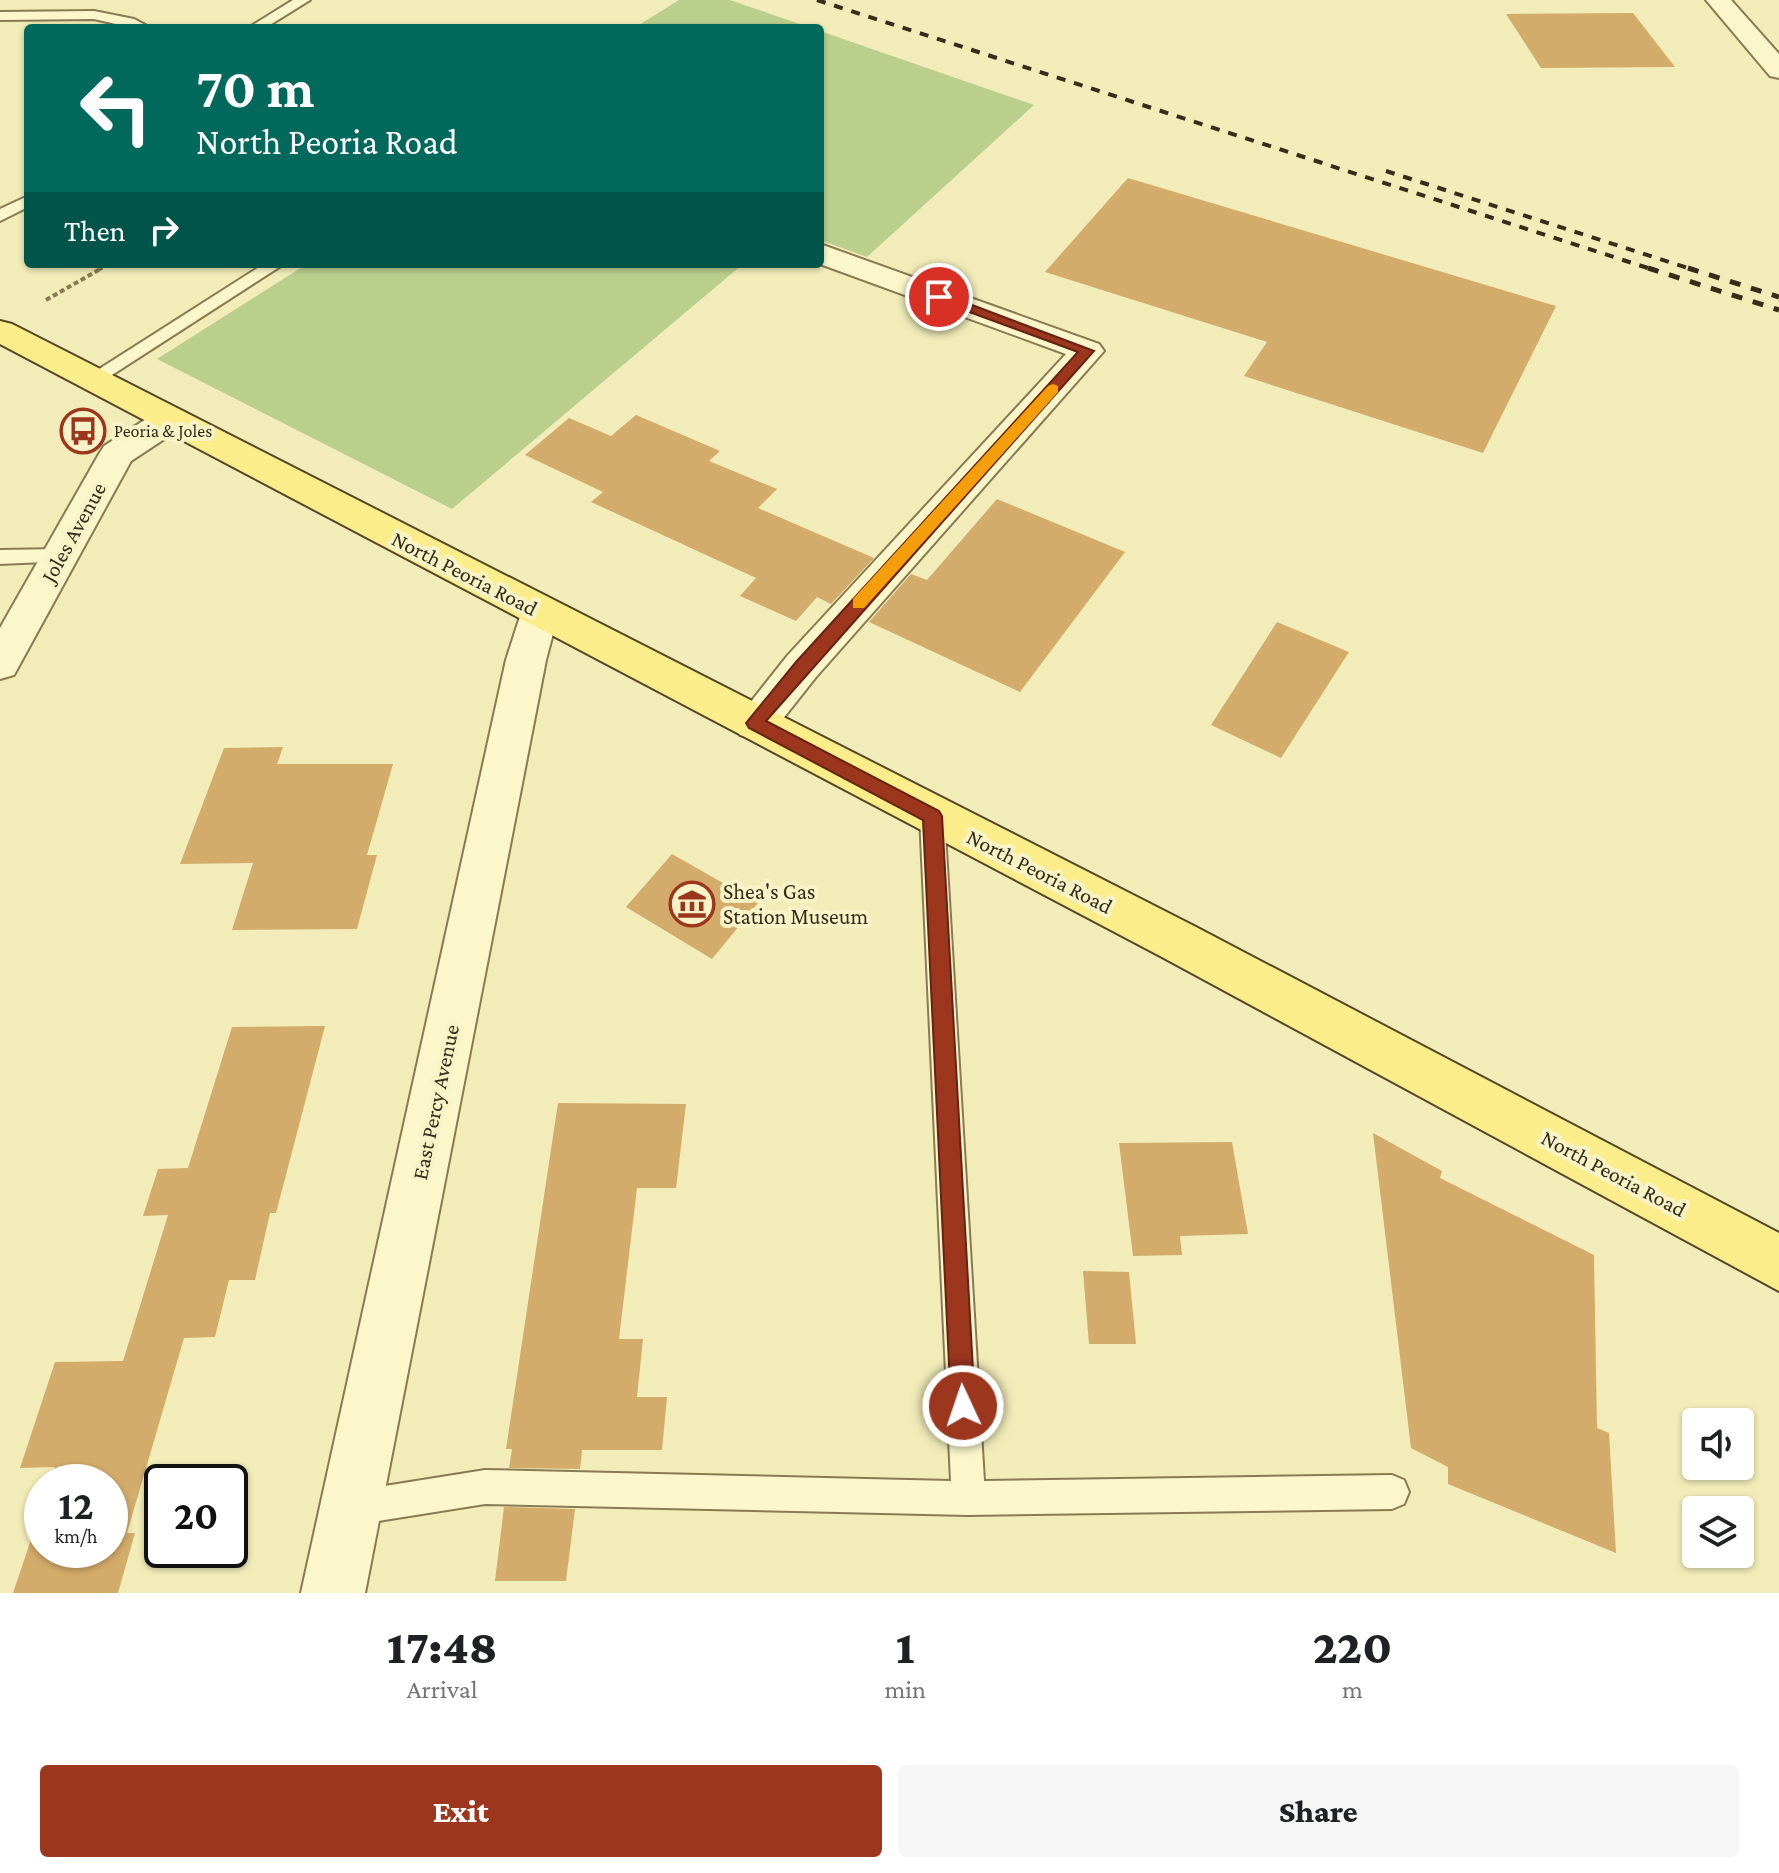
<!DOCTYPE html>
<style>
:root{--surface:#fff;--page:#f6f6f6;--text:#202124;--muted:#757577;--accent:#9c361d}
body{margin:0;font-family:"Crimson Pro",serif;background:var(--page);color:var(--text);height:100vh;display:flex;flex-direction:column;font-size:30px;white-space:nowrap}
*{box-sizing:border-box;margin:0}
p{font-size:26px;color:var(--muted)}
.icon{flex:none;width:44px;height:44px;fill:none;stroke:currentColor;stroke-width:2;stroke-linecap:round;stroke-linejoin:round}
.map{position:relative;height:1593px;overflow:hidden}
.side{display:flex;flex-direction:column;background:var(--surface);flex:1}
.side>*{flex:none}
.top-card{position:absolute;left:24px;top:24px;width:800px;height:244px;border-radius:8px;box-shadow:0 2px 6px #0004;background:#00695c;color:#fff;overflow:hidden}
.buttons{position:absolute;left:1682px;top:1408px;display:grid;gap:16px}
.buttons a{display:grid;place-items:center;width:72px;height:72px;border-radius:8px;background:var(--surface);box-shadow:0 2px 6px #0004;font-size:40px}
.speed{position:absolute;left:24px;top:1464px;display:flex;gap:16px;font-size:40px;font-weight:700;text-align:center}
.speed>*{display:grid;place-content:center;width:104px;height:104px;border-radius:50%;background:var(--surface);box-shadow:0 2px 6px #0004;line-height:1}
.speed small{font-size:20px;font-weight:400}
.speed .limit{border:4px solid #111;border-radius:12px;background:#fff;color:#111}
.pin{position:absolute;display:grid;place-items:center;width:68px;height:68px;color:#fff;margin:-34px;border:4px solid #fff;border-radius:50%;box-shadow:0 2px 8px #0007}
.me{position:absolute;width:88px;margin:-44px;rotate:357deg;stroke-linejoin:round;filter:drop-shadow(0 0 6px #0008)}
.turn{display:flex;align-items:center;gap:28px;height:168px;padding:0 40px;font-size:36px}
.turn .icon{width:104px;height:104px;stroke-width:2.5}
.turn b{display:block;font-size:56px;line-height:68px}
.then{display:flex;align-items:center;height:76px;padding:0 40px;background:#0003;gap:16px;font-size:30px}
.eta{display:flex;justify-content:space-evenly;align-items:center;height:136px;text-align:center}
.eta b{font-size:48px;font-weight:800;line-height:56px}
.cta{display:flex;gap:16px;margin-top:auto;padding:16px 40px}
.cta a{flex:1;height:92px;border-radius:8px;background:var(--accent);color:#fff;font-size:32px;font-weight:800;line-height:92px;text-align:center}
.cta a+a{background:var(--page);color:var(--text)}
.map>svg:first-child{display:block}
.green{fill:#bacf8c}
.building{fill:#d3ab6a}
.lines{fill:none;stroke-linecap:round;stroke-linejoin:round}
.lane-casing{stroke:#887a52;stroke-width:4}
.street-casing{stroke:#887a52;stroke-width:4}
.primary-casing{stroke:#554627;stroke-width:4}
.path-far1{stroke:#887a52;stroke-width:3;stroke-dasharray:4 3;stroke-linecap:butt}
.path{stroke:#887a52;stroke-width:4;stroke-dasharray:5 3;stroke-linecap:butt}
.lane{fill:#fcf7cb;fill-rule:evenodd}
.street{fill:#fcf7cb;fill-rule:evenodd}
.primary{fill:#faed8a;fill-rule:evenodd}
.rail-far1{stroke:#352c19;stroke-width:4;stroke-dasharray:9 9;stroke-linecap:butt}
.rail{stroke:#352c19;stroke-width:5;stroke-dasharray:11 11;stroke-linecap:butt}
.route{fill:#9c361d;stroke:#652313;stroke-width:2}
.slow{fill:#f59e0b}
.labels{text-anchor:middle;stroke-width:8;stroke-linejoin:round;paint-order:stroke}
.far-poi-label{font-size:18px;fill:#352c19;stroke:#f8f4c8;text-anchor:start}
.street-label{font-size:22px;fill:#352c19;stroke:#f8f4c8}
.poi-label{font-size:22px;fill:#352c19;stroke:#f8f4c8;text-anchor:start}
</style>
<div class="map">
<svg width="1779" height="1593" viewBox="0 0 1779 1593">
<rect width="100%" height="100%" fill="#f1ecb8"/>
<g class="green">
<polygon points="679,0 730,0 811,28 634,28"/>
<polygon points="820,31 1034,105 867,257 820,240"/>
<polygon points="307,264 743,264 452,509 157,359"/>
</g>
<g class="building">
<polygon points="1633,13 1675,67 1541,68 1506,14"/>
<polygon points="1128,178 1556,306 1483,453 1244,376 1267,342 1045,272"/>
<polygon points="636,415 720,451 709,461 777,489 758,508 874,558 831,604 817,597 796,621 740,596 756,578 591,502 603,492 525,455 569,418 611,436"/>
<polygon points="997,499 1125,552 1020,692 869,622 911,574 927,580"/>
<polygon points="1277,622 1349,652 1281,758 1211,725"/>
<polygon points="283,747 277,764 393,764 367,855 377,855 357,929 232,930 253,863 180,864 224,748"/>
<polygon points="672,854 758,903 712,959 626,907"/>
<polygon points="325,1026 276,1213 270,1213 255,1280 229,1280 215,1337 184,1338 127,1533 135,1533 118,1593 13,1593 42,1507 42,1550 110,1550 110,1482 50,1482 55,1467 20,1468 55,1362 123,1361 168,1215 143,1216 158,1169 188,1168 232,1027"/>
<polygon points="558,1103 686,1104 676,1188 637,1188 619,1339 643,1339 637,1397 667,1397 662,1450 582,1450 580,1469 509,1468 512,1449 506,1449"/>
<polygon points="1373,1133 1442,1171 1440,1178 1594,1255 1597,1428 1609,1433 1616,1553 1448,1484 1448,1467 1411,1448"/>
<polygon points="1232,1142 1248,1234 1180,1236 1182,1255 1133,1256 1119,1143"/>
<polygon points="1083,1271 1129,1272 1136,1344 1089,1344"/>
<polygon points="504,1507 575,1509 566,1581 495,1581"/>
</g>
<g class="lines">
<g class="lane-casing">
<g id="lane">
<polygon points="293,0 310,0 265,28 248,28"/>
<polygon points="94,11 134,19 151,28 133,28 94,19 0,20 0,12"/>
<polygon points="28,196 28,207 0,221 0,209"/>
<polygon points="264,264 284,264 98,384 84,384 82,380"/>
<polygon points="60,549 67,551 70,556 67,561 0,564 0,550"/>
<polygon points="932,806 941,809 944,816 984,1481 1392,1475 1404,1480 1409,1492 1404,1504 1392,1509 968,1515 485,1504 353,1525 341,1520 336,1508 341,1496 353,1491 485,1470 951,1481 920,816 923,809"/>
</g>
</g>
<g class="street-casing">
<g id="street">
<polygon points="1706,0 1731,0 1779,54 1779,78 1770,76"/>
<polygon points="820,244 1099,344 1104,351 816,677 770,735 755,739 740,735 734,723 788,655 1066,354 820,264"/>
<polygon points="169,409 181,412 186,420 181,428 131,461 14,675 0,679 0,628 99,454 104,446 157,412"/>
<polygon points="539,597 553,601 559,611 546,660 365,1593 301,1593 506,660 525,601"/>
</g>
</g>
<g class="primary-casing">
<polygon id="primary" points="0,321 12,324 1196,927 1779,1233 1779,1291 1162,957 0,344"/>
</g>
<polyline class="path-far1" points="99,270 109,264"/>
<polyline class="path" points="46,300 102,268"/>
<use href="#lane" class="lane"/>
<use href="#street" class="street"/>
<use href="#primary" class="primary"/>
<g class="rail-far1">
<polyline points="817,0 1654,270"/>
<polyline points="1386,171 1694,270"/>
</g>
<g class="rail">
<polyline points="1648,268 1779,310"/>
<polyline points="1688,268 1779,297"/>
</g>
</g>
<polygon class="route" points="934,294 943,294 1094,351 766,721 939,811 942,816 975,1406 972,1414 963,1418 954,1414 951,1406 923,820 749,728 746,723 796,662 1078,352 934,299"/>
<polygon class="slow" points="1053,384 1058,386 1058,392 864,608 853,608 853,599 1048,386"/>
<defs>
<g id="bus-ring" transform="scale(2.3)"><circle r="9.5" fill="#f8f4c8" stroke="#9c361d" stroke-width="1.5"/><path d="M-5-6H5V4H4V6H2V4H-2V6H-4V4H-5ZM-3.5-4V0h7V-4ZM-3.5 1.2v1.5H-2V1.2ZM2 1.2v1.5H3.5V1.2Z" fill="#9c361d"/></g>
<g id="museum-ring" transform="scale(2.3)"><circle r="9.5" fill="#f8f4c8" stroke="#9c361d" stroke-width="1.5"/><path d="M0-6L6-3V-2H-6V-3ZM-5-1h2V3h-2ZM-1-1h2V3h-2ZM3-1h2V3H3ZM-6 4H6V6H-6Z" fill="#9c361d"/></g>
</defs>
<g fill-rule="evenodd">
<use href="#bus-ring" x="83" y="431"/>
<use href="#museum-ring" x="692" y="904"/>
</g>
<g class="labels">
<g class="far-poi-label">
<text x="114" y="437">Peoria &amp; Joles</text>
</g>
<g class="street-label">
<text transform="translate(73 532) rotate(-61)" y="8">Joles Avenue</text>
<text transform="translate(465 573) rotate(27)" y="8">North Peoria Road</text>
<text transform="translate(1040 871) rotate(27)" y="8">North Peoria Road</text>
<text transform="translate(435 1102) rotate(-78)" y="8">East Percy Avenue</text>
<text transform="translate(1614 1173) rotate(28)" y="8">North Peoria Road</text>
</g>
<g class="poi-label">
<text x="723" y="899">Shea's Gas<tspan x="723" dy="25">Station Museum</tspan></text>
</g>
</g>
</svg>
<div class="buttons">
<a><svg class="icon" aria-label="sound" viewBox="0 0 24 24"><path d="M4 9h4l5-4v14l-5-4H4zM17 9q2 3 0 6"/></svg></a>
<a><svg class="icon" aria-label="layers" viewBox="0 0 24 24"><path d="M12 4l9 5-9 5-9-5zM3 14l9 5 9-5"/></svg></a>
</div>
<div class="speed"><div>12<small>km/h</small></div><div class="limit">20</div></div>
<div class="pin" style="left:939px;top:297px;background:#d93025"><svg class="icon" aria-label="arrive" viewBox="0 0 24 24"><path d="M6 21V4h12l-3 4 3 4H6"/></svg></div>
<svg class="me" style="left:963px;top:1406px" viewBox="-20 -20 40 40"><circle r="17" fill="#9c361d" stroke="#fff" stroke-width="3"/><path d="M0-11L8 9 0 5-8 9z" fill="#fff"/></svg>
<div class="top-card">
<div class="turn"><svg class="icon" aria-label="left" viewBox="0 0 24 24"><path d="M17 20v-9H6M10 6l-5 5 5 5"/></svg><div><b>70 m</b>North Peoria Road</div></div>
<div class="then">Then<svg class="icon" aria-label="right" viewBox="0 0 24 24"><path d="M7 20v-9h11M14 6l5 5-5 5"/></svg></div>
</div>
</div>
<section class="side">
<div class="eta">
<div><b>17:48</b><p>Arrival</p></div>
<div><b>1</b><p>min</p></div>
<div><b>220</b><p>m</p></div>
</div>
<div class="cta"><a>Exit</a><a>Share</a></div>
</section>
